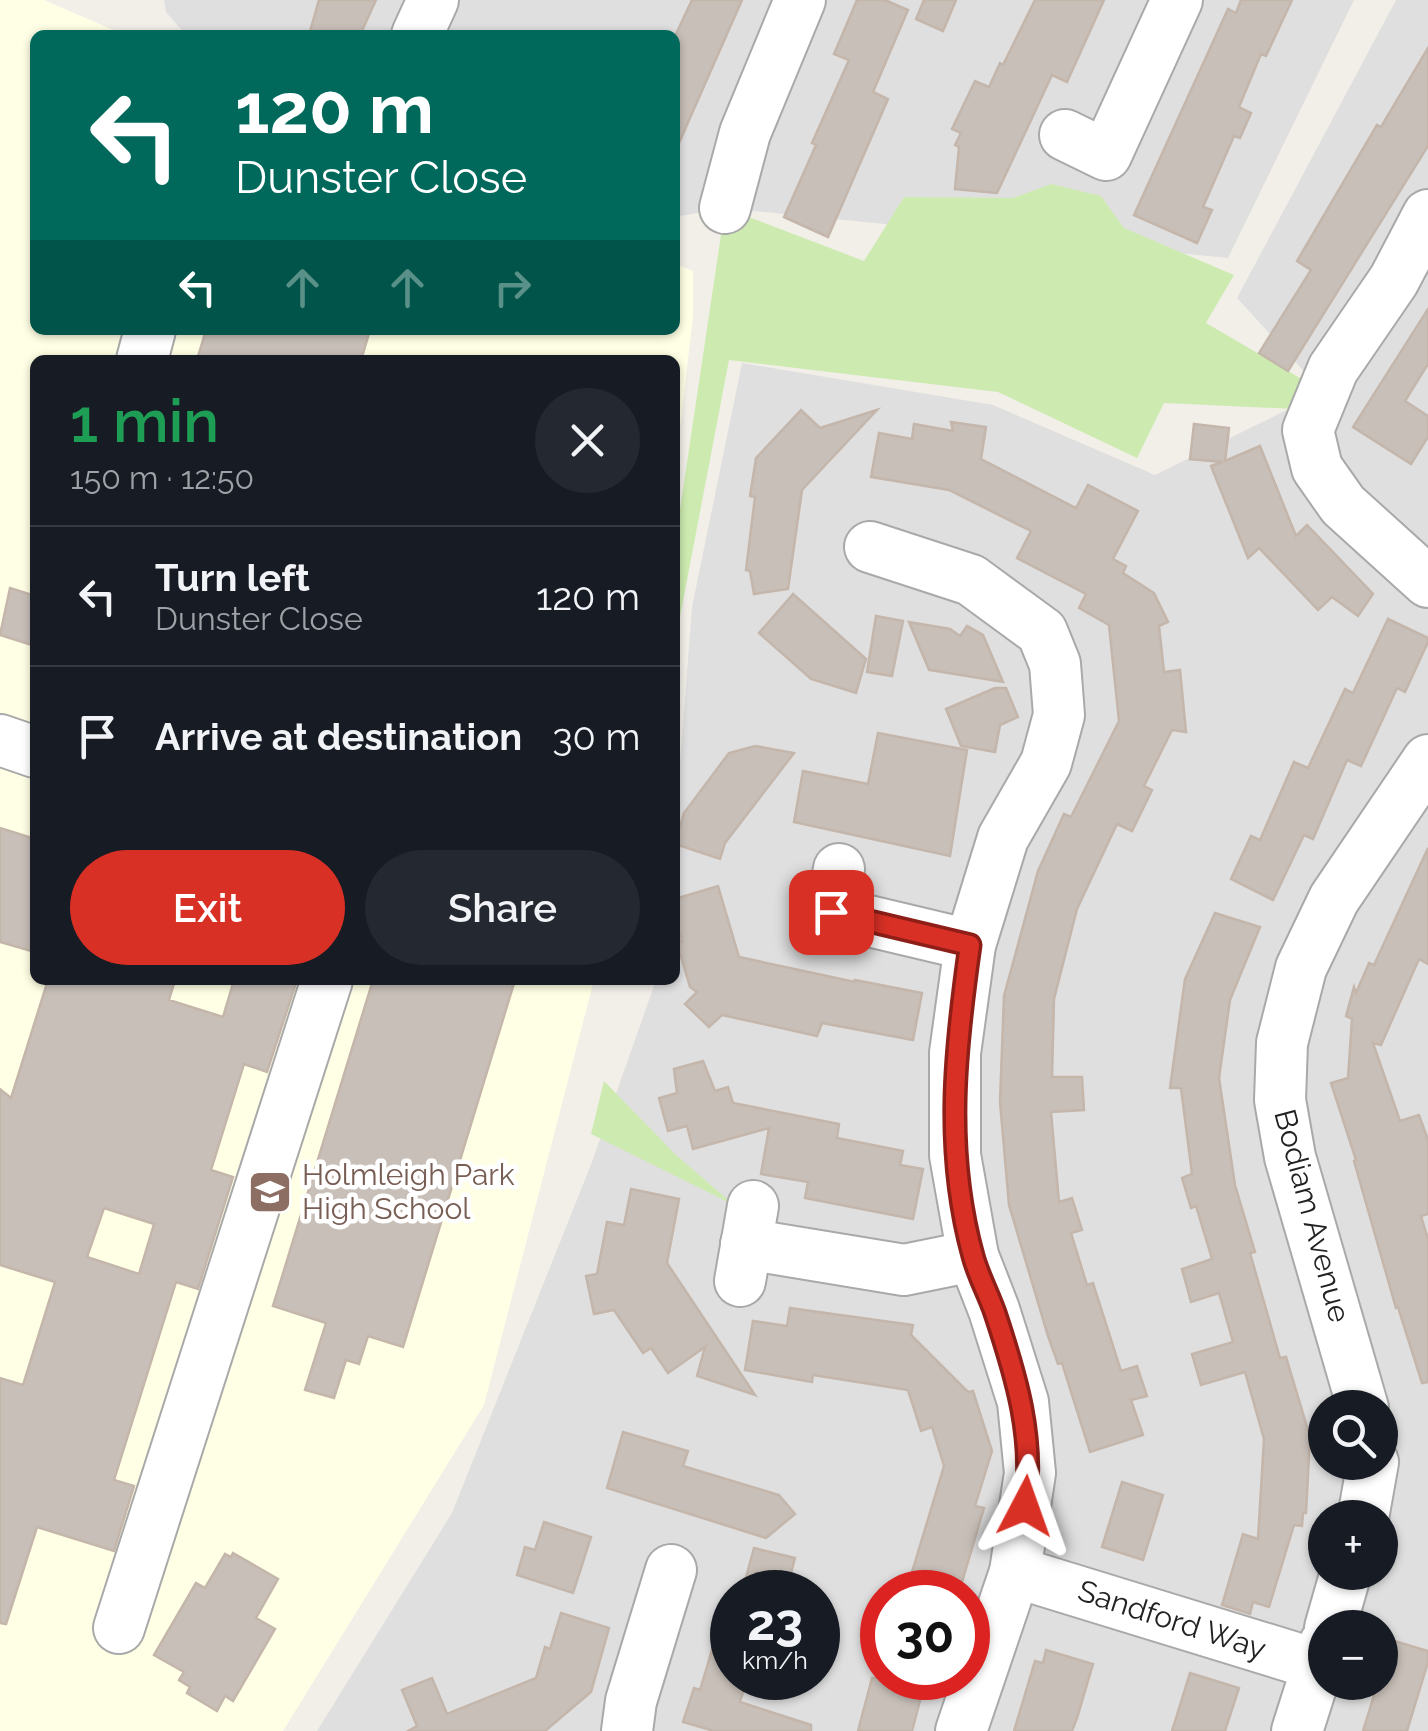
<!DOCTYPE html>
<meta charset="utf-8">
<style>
:root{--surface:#171b24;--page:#242831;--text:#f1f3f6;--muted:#9ea1a6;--line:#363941;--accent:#d93025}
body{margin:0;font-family:Raleway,sans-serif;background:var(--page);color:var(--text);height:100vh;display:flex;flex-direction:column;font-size:38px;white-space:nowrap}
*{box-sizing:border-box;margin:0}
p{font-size:32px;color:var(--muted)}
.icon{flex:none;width:55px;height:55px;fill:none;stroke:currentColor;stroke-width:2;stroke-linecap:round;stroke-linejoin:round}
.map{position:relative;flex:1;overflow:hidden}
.drawer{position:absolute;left:30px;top:355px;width:650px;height:630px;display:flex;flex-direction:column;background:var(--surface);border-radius:15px;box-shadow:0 2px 8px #0004}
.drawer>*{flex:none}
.banner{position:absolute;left:30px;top:30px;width:650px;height:305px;border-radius:15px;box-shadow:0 2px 8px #0004;background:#00695c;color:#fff;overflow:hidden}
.fabs{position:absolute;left:1308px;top:1390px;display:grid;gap:20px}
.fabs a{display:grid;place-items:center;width:90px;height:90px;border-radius:50%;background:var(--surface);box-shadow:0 2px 8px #0004;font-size:50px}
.speed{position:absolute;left:710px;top:1570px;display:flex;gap:20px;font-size:50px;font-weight:700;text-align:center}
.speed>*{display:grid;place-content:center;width:130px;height:130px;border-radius:50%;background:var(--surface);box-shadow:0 2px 8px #0004;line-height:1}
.speed small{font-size:25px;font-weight:400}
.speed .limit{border:15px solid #d22;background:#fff;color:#111}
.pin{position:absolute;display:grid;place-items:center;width:85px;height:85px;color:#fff;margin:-42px;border-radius:20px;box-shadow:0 5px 15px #0006}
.me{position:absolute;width:110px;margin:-55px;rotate:4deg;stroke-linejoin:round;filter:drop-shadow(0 0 8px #0008)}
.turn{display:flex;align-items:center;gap:35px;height:210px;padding:0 40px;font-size:45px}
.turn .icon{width:130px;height:130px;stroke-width:2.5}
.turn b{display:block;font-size:70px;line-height:85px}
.lanes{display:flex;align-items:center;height:95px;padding:0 40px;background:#0003;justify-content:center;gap:50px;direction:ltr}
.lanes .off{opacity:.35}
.round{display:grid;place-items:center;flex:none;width:105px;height:105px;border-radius:52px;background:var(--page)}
.head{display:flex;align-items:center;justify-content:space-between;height:170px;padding:0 40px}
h1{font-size:60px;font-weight:600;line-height:75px;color:#1e9e55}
.primary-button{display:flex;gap:20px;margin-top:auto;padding:20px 40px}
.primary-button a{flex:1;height:115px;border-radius:60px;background:var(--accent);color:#fff;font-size:40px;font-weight:600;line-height:115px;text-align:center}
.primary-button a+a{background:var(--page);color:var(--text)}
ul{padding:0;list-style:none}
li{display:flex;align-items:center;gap:30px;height:140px;padding:0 40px;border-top:2px solid var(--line)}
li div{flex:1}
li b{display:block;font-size:38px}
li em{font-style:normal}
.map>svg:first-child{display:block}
.residential{fill:#e0dfdf;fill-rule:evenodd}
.education{fill:#ffffe5}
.grass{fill:#cdebb0}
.building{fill:#c7bfb8;stroke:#c4b6ab;stroke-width:2.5;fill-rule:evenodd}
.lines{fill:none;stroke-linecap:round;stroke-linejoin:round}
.minor-casing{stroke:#a9a9a9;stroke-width:54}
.minor{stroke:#fff;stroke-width:50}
.route-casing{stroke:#8d1f18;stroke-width:25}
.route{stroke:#d93025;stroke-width:18}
.labels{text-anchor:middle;stroke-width:9;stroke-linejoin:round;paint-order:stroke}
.education-label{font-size:30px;fill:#785e54;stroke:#fff;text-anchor:start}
.street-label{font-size:30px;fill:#222;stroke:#fff}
</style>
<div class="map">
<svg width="1428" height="1731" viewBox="0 0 1428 1731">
<rect width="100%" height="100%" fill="#f2efe9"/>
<g class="residential">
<polygon points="164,0 1354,0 1228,258 725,208 675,217 675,35 186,35 166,12"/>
<path d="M1396 0H1428V1731H317L452 1513 592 1162 656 980H675V830L692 607 742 363 993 405 1155 475 1323 392 1237 298ZM1325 1408H1380V1462H1325ZM1325 1518H1380V1572H1325ZM732 1592H818V1678H732ZM882 1592H968V1678H882ZM1325 1628H1380V1682H1325Z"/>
</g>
<polygon class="education" points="0,0 44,0 125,35 35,35 35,330 675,330 675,264 693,271 693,316 675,473 675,360 35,360 35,980 594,980 484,1405 283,1731 0,1731"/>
<g class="grass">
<polygon points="1051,184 1101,196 1124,228 1234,275 1206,323 1324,392 1317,410 1164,403 1137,458 998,392 729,360 675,643 675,543 725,208 864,261 904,197 1013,198"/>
<polygon points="604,1081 676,1155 734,1205 591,1134"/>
</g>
<g class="building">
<polygon points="319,0 376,0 360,35 309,35"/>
<polygon points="692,0 742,0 675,152 675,36"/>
<polygon points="857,0 885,0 908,10 873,92 888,99 828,237 784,217 816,145 812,143 849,60 834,54"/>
<polygon points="924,0 956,0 943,31 916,19"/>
<polygon points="1035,0 1104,0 1067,82 1052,75 997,193 955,189 959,147 955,145 961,133 952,129 975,81 989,87 1000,63 1003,65"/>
<polygon points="1241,0 1292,0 1266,56 1261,54 1239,107 1251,113 1240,138 1234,136 1203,207 1212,210 1197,243 1134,215 1228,9 1236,13"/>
<polygon points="1428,48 1428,146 1288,371 1259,353 1311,270 1297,261 1377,125 1381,127"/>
<polygon points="1428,309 1428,364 1405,401 1428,416 1428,437 1411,464 1353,427"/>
<polygon points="206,330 370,330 361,360 197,360"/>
<polygon points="801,410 820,428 877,410 802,490 788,589 754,594 750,571 746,570 755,497 750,496 756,458"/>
<polygon points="951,422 986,427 981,459 1076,508 1088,485 1138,511 1113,559 1126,566 1123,573 1154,593 1168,622 1159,626 1164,672 1180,670 1186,732 1172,730 1144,786 1152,790 1132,831 1117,824 1077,909 1054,999 1052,1077 1082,1077 1084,1110 1051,1112 1059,1202 1072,1198 1082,1230 1071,1233 1087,1285 1093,1283 1121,1371 1137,1366 1147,1396 1131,1400 1143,1435 1090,1452 1062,1363 1058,1364 1048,1336 1009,1205 1000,1102 1004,996 1038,871 1064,814 1071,817 1119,721 1109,625 1079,608 1086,594 1017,558 1031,531 949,490 871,477 879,433 912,439 914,424 953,431"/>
<polygon points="1194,424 1229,428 1225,461 1260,446 1296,536 1307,525 1373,594 1358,616 1332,597 1318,610 1259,548 1248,558 1211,466 1222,462 1190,459"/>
<polygon points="10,588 35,596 35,646 0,635"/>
<polygon points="793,594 866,659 856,693 811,679 759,633"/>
<polygon points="876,616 903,621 892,676 867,672"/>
<polygon points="1388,619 1428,638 1428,642 1405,692 1397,688 1361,766 1347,760 1313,839 1304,835 1273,900 1231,879 1251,836 1260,840 1294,762 1308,768 1345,689 1353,693"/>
<polygon points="909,622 950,629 960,636 967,626 983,635 1003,682 929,670"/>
<polygon points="995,688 1006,688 1018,717 1000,725 995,752 961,746 946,709"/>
<polygon points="878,733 967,750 950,856 794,822 803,771 868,784"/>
<polygon points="755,746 794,753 725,843 720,859 675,844 684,813 729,753"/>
<polygon points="0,828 35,839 35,952 0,942"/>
<polygon points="1428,848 1428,964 1419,959 1381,1045 1373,1043 1400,1121 1419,1115 1428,1140 1428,1214 1421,1216 1428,1239 1428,1382 1422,1383 1398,1307 1396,1308 1354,1161 1356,1160 1331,1083 1348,1078 1352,1019 1346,1016 1354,987 1356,993 1369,963 1374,965"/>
<polygon points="718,886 739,957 855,982 855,980 922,993 913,1040 822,1023 817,1036 722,1015 709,1027 685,1004 697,992 690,987 677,943 682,941 675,917 675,899"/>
<polygon points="1215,913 1260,927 1230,1000 1219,1078 1235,1185 1255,1252 1250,1253 1280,1358 1286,1357 1310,1437 1306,1513 1303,1513 1302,1526 1294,1525 1269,1607 1253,1602 1250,1614 1222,1605 1243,1534 1258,1539 1264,1439 1245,1372 1201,1385 1192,1354 1233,1342 1219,1293 1191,1302 1182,1269 1212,1259 1196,1206 1191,1208 1182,1178 1192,1174 1181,1088 1170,1088 1185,979"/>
<path d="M48 980H175L169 1000 223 1017 234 980H297L267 1072 244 1064 211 1170 233 1177 198 1289 176 1282 114 1480 134 1486 114 1551 37 1527 6 1624 0 1623V1378L23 1385 55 1282 0 1265V1089L11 1098ZM104 1208 154 1224 139 1274 87 1257Z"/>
<polygon points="373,980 515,980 403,1347 368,1336 359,1364 346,1360 334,1398 305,1390 326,1323 273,1306"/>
<polygon points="703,1061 715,1091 728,1087 733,1103 839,1124 837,1138 903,1151 900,1165 923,1169 913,1219 805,1198 808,1182 761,1174 769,1128 693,1149 687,1126 668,1131 659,1098 677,1093 674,1069"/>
<polygon points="631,1189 679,1199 667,1263 755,1395 697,1376 705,1347 668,1373 651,1348 643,1353 614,1310 594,1314 586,1276 597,1274 607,1222 624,1225"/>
<polygon points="790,1308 913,1325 911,1335 968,1392 973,1391 992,1451 975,1506 984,1508 959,1592 906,1592 944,1466 932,1427 921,1431 908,1390 813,1375 812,1382 745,1370 753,1321 787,1326"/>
<polygon points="623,1432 688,1451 683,1466 779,1495 795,1514 766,1538 607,1488"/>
<polygon points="1122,1482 1163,1495 1143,1560 1102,1547"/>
<polygon points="544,1522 591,1537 573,1593 517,1575 525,1547 535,1550"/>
<polygon points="754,1548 795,1558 786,1592 742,1592"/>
<polygon points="233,1553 278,1579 256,1618 275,1629 233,1701 225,1696 217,1711 187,1693 190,1687 179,1680 184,1672 154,1655 196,1583 205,1588 225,1554 231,1557"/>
<polygon points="726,1603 732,1604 732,1678 747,1678 740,1702 811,1725 811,1731 714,1731 683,1722 694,1688 700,1690"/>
<polygon points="561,1613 609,1628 591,1692 545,1731 408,1731 417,1726 402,1690 432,1678 447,1714 536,1678 545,1647 550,1649"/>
<polygon points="1391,1640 1428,1651 1428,1662 1407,1731 1363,1731"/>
<polygon points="1046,1650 1093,1664 1077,1718 1072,1731 1014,1731 1035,1661 1043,1663"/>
<polygon points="1190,1673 1239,1688 1225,1731 1172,1731"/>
<polygon points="872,1678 926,1678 912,1731 858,1731"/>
</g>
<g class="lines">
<g class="minor-casing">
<g id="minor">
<polyline points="417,35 433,0"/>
<polyline points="1065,135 1106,155 1177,0"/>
<polyline points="725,208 745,133 800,0"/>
<polyline points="1428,215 1394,280 1333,369 1308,430 1317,468 1343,505 1428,582"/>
<polyline points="142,360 150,330"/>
<polyline points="870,547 971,580 1042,632 1055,664 1059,715 1046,763 1003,838 970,945 955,1053 955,1155 973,1256 994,1310 1023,1402 1030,1473 1015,1572 961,1731"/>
<polyline points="0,740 35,752"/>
<polyline points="839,869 831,912 970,945"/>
<polyline points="746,1244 904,1270 973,1256"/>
<polyline points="740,1281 753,1206"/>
<polyline points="1363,1408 1290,1157 1280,1100 1282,1043 1301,968 1334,899 1428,760"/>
<polyline points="1363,1518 1373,1462"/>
<polyline points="1015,1572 1318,1665"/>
<polyline points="119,1628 327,980"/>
<polyline points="1330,1628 1346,1572"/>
<polyline points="627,1731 631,1701 671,1570"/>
<polyline points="1297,1731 1325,1643"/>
</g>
</g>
<use href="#minor" class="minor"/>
</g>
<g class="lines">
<g class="route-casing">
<path id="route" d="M831 912 970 945C955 1050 944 1151 973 1256 978 1275 988 1293 995 1313 1016 1376 1035 1438 1025 1506"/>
</g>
<use href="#route" class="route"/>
</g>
<defs>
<g id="school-square" transform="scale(2.25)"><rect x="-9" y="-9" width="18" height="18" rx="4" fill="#8d6e63" stroke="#fff"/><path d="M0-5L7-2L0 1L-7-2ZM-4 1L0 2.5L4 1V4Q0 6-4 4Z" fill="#fff"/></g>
</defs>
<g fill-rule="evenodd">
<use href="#school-square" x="270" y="1192"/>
</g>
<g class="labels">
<g class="education-label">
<text x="302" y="1185">Holmleigh Park<tspan x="302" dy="34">High School</tspan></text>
</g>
<g class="street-label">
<text transform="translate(1312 1216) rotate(75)" y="10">Bodiam Avenue</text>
<text transform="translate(1172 1620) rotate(18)" y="10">Sandford Way</text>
</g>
</g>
</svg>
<div class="fabs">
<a><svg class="icon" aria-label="search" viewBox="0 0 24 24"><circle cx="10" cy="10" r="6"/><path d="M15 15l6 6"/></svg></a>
<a>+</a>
<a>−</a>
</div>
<div class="speed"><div>23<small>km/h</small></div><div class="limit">30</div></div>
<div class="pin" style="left:831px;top:912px;background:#d93025"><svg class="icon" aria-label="arrive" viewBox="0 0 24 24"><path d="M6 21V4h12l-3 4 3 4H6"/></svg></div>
<svg class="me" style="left:1025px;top:1506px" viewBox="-20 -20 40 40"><path d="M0-17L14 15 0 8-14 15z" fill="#d93025" stroke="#fff" stroke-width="4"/></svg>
<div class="banner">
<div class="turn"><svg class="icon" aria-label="left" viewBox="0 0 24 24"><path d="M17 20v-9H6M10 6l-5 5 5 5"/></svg><div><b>120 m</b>Dunster Close</div></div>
<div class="lanes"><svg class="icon" aria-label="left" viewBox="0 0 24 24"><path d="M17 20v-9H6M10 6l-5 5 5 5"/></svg><svg class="icon off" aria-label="ahead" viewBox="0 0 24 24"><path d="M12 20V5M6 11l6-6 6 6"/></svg><svg class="icon off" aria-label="ahead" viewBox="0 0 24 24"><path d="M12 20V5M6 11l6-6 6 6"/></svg><svg class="icon off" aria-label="right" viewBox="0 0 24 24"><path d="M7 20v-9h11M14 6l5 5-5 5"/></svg></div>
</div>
<section class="drawer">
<div class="head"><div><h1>1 min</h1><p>150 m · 12:50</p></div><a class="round"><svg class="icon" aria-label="close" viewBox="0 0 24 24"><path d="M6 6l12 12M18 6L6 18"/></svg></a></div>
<ul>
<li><svg class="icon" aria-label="left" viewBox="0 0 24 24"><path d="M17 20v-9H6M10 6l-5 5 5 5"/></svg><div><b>Turn left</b><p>Dunster Close</p></div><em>120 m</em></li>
<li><svg class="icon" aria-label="arrive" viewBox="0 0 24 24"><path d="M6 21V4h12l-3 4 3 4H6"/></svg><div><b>Arrive at destination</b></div><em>30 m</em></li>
</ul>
<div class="primary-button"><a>Exit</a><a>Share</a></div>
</section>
</div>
